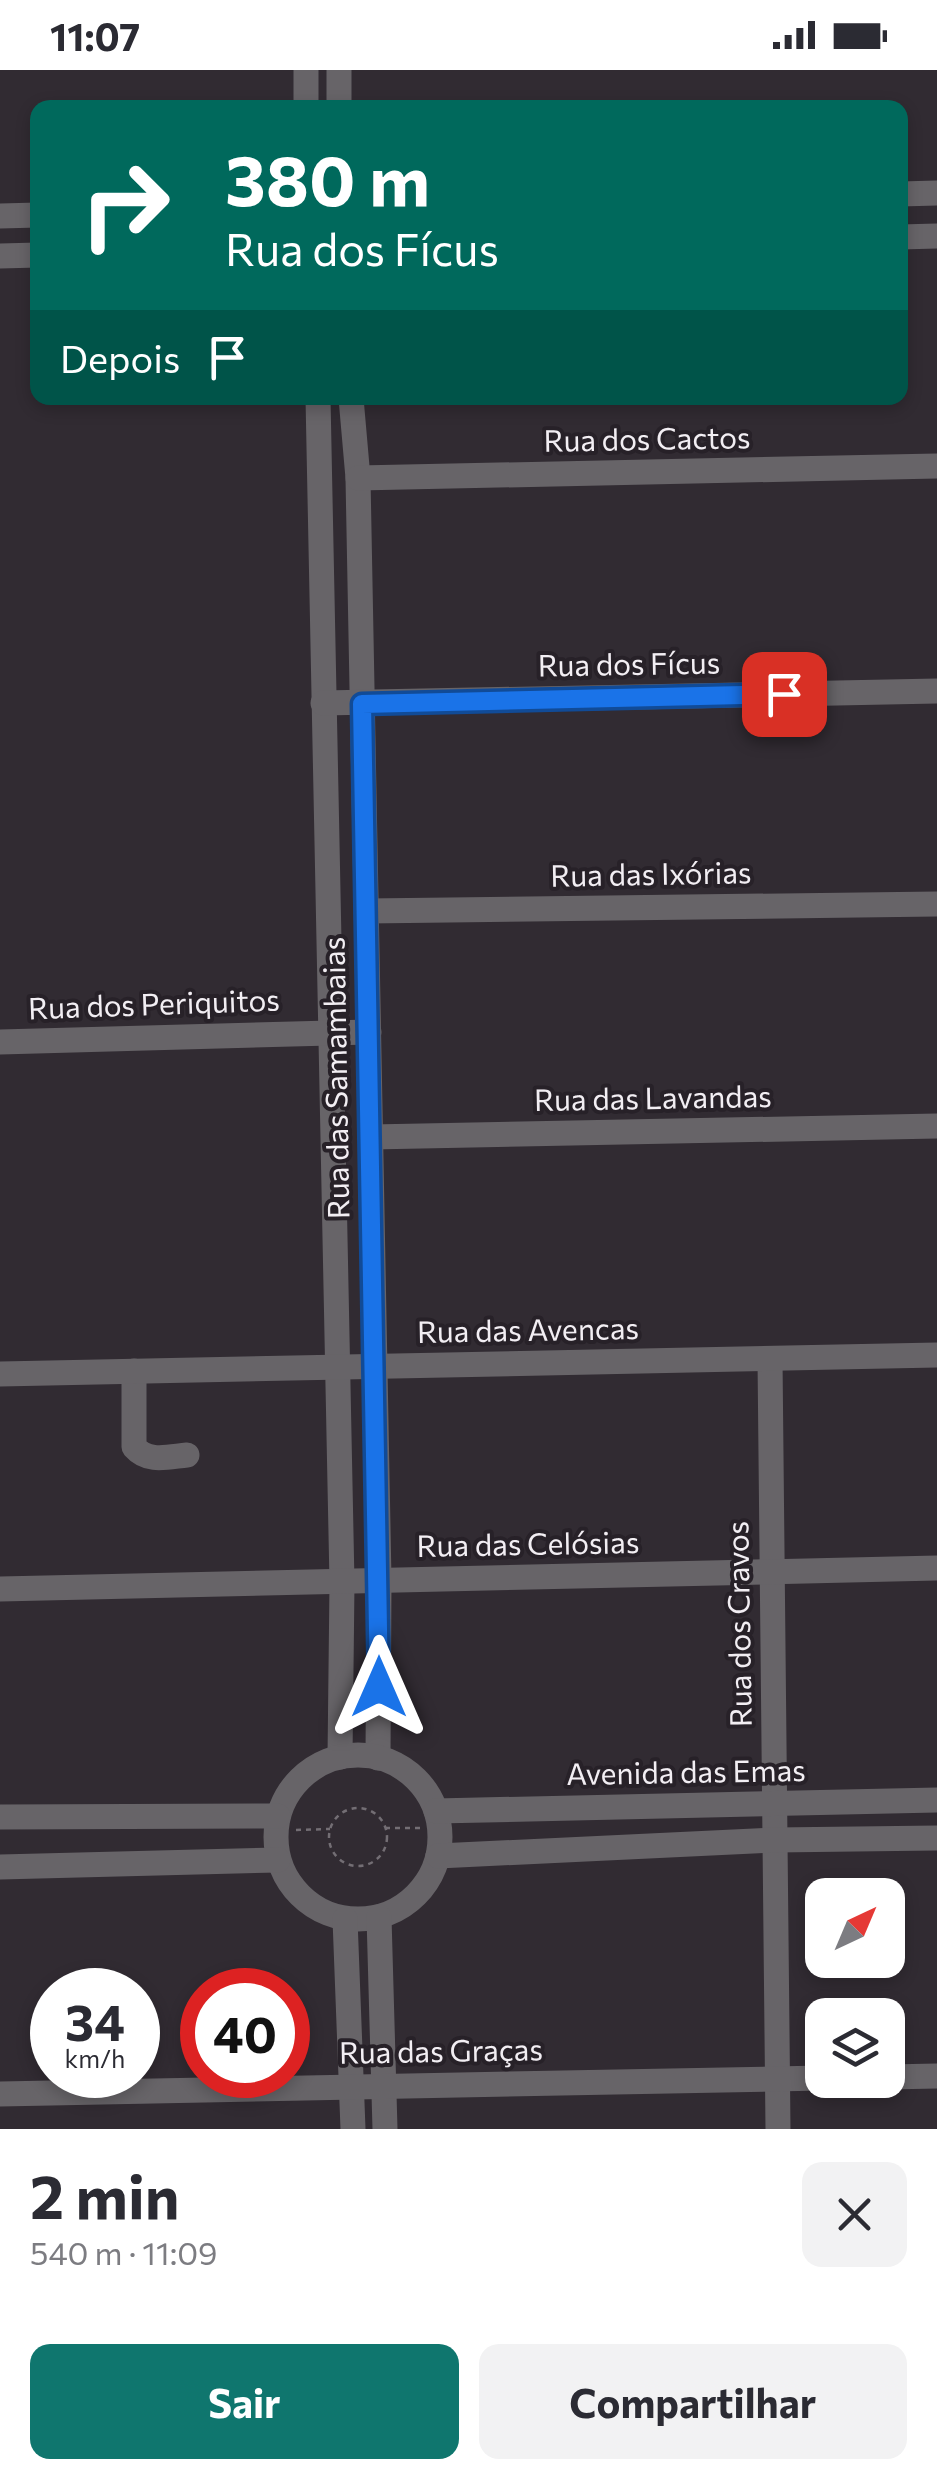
<!DOCTYPE html>
<html lang="pt">
<meta charset="utf-8">
<style>
:root{--surface:#fff;--page:#f2f2f3;--text:#2b2b33;--muted:#7c7c81;--accent:#0f766e}
body{margin:0;font-family:Commissioner,sans-serif;background:var(--page);color:var(--text);height:100vh;display:flex;flex-direction:column;font-size:38px;white-space:nowrap}
*{box-sizing:border-box;margin:0}
p{font-size:32px;color:var(--muted)}
.icon{flex:none;width:55px;height:55px;fill:none;stroke:currentColor;stroke-width:2;stroke-linecap:round;stroke-linejoin:round}
.map{position:relative;height:2059px;overflow:hidden}
.drawer{display:flex;flex-direction:column;background:var(--surface);flex:1}
.drawer>*{flex:none}
.top-card{position:absolute;left:30px;top:30px;width:878px;height:305px;border-radius:20px;box-shadow:0 5px 15px #0003;background:#00695c;color:#fff;overflow:hidden}
.needle{width:65px;rotate:44deg}
.buttons{position:absolute;left:805px;top:1808px;display:grid;gap:20px}
.buttons a{display:grid;place-items:center;width:100px;height:100px;border-radius:20px;background:var(--surface);box-shadow:0 5px 15px #0003;font-size:50px}
.speed{position:absolute;left:30px;top:1898px;display:flex;gap:20px;font-size:50px;font-weight:700;text-align:center}
.speed>*{display:grid;place-content:center;width:130px;height:130px;border-radius:50%;background:var(--surface);box-shadow:0 5px 15px #0003;line-height:1}
.speed small{font-size:25px;font-weight:400}
.speed .limit{border:15px solid #d22;background:#fff;color:#111}
.pin{position:absolute;display:grid;place-items:center;width:85px;height:85px;color:#fff;margin:-42px;border-radius:20px;box-shadow:0 5px 15px #0006}
.me{position:absolute;width:110px;margin:-55px;rotate:0deg;stroke-linejoin:round;filter:drop-shadow(0 0 8px #0008)}
.turn{display:flex;align-items:center;gap:35px;height:210px;padding:0 30px;font-size:45px}
.turn .icon{width:130px;height:130px;stroke-width:2.5}
.turn b{display:block;font-size:70px;line-height:85px}
.then{display:flex;align-items:center;height:95px;padding:0 30px;background:#0003;gap:20px;font-size:38px}
.round{display:grid;place-items:center;flex:none;width:105px;height:105px;border-radius:20px;background:var(--page)}
.head{display:flex;align-items:center;justify-content:space-between;height:170px;padding:0 30px}
h1{font-size:60px;font-weight:700;line-height:75px}
.cta{display:flex;gap:20px;margin-top:auto;padding:20px 30px}
.cta a{flex:1;height:115px;border-radius:20px;background:var(--accent);color:#fff;font-size:40px;font-weight:700;line-height:115px;text-align:center}
.cta a+a{background:var(--page);color:var(--text)}
.status{display:flex;justify-content:space-between;align-items:center;height:70px;padding:0 50px;background:var(--surface);direction:ltr}
.status svg{height:28px;fill:currentColor}
.map>svg:first-child{display:block}
.lines{fill:none;stroke-linecap:round;stroke-linejoin:round}
.path{stroke:#736e74;stroke-width:2.5;stroke-dasharray:5 5;stroke-linecap:butt}
.minor{stroke:#676468;stroke-width:25}
.route-casing{stroke:#114b97;stroke-width:25}
.route{stroke:#1a73e8;stroke-width:18}
.labels{text-anchor:middle;stroke-width:8;stroke-linejoin:round;paint-order:stroke}
.street-label{font-size:30px;fill:#f2eef3;stroke:#272128}
</style>
<div class="status"><b>11:07</b><svg viewBox="0 0 49 12"><path d="M0 12V9h3v3zM5 12V6h3v6zM10 12V3h3v9zM15 12V0h3v12zM26 1h20v11H26zM47 4h2v5h-2z"/></svg></div>
<div class="map">
<svg width="937" height="2059" viewBox="0 0 937 2059">
<rect width="100%" height="100%" fill="#312b32"/>
<g class="lines">
<g class="path">
<circle cx="358" cy="1767" r="29"/>
<polyline points="385,1758 423,1758"/>
<polyline points="296,1760 330,1759"/>
</g>
<g class="minor">
<polyline points="306,38 306,0"/>
<polyline points="339,38 339,0"/>
<polyline points="900,124 937,123"/>
<polyline points="0,146 38,145"/>
<polyline points="900,167 937,166"/>
<polyline points="0,186 38,185"/>
<polyline points="318,328 342,1513 340,1687"/>
<polyline points="351,328 358,408 379,1510 378,1688"/>
<polyline points="358,408 937,396"/>
<polyline points="323,633 937,621"/>
<polyline points="367,841 937,834"/>
<polyline points="0,972 369,962"/>
<polyline points="371,1067 937,1056"/>
<polyline points="770,1289 778,2059"/>
<path d="M134 1301V1377C148 1393 167 1387 187 1385"/>
<polyline points="0,1304 937,1285"/>
<polyline points="0,1519 937,1498"/>
<circle cx="358" cy="1767" r="82"/>
<polyline points="436,1741 937,1730"/>
<polyline points="0,1747 278,1746"/>
<polyline points="438,1786 775,1770 937,1768"/>
<polyline points="0,1797 278,1790"/>
<polyline points="379,1847 385,2059"/>
<polyline points="345,1849 353,2059"/>
<polyline points="888,2007 937,2006"/>
<polyline points="0,2024 822,2008"/>
</g>
</g>
<g class="lines">
<g class="route-casing">
<polyline id="route" points="379,1617 362,634 784,624"/>
</g>
<use href="#route" class="route"/>
</g>
<g class="labels">
<g class="street-label">
<text transform="translate(647 370) rotate(-1)" y="10">Rua dos Cactos</text>
<text transform="translate(629 595) rotate(-1)" y="10">Rua dos Fícus</text>
<text transform="translate(651 805) rotate(-1)" y="10">Rua das Ixórias</text>
<text transform="translate(154 935) rotate(-2)" y="10">Rua dos Periquitos</text>
<text transform="translate(337 1008) rotate(-91)" y="10">Rua das Samambaias</text>
<text transform="translate(653 1029) rotate(-1)" y="10">Rua das Lavandas</text>
<text transform="translate(528 1261) rotate(-1)" y="10">Rua das Avencas</text>
<text transform="translate(528 1475) rotate(-1)" y="10">Rua das Celósias</text>
<text transform="translate(740 1554) rotate(-91)" y="10">Rua dos Cravos</text>
<text transform="translate(686 1703) rotate(-1)" y="10">Avenida das Emas</text>
<text transform="translate(441 1982) rotate(-1)" y="10">Rua das Graças</text>
</g>
</g>
</svg>
<div class="buttons">
<a><svg class="needle" viewBox="-14 -14 28 28"><path d="M0-13l5 13h-10z" fill="#e53935"/><path d="M0 13l5-13h-10z" fill="#7c7c81"/></svg></a>
<a><svg class="icon" aria-label="layers" viewBox="0 0 24 24"><path d="M12 4l9 5-9 5-9-5zM3 14l9 5 9-5"/></svg></a>
</div>
<div class="speed"><div>34<small>km/h</small></div><div class="limit">40</div></div>
<div class="pin" style="left:784px;top:624px;background:#d93025"><svg class="icon" aria-label="arrive" viewBox="0 0 24 24"><path d="M6 21V4h12l-3 4 3 4H6"/></svg></div>
<svg class="me" style="left:379px;top:1617px" viewBox="-20 -20 40 40"><path d="M0-17L14 15 0 8-14 15z" fill="#1a73e8" stroke="#fff" stroke-width="4"/></svg>
<div class="top-card">
<div class="turn"><svg class="icon" aria-label="right" viewBox="0 0 24 24"><path d="M7 20v-9h11M14 6l5 5-5 5"/></svg><div><b>380 m</b>Rua dos Fícus</div></div>
<div class="then">Depois<svg class="icon" aria-label="arrive" viewBox="0 0 24 24"><path d="M6 21V4h12l-3 4 3 4H6"/></svg></div>
</div>
</div>
<section class="drawer">
<div class="head"><div><h1>2 min</h1><p>540 m · 11:09</p></div><a class="round"><svg class="icon" aria-label="close" viewBox="0 0 24 24"><path d="M6 6l12 12M18 6L6 18"/></svg></a></div>
<div class="cta"><a>Sair</a><a>Compartilhar</a></div>
</section>
